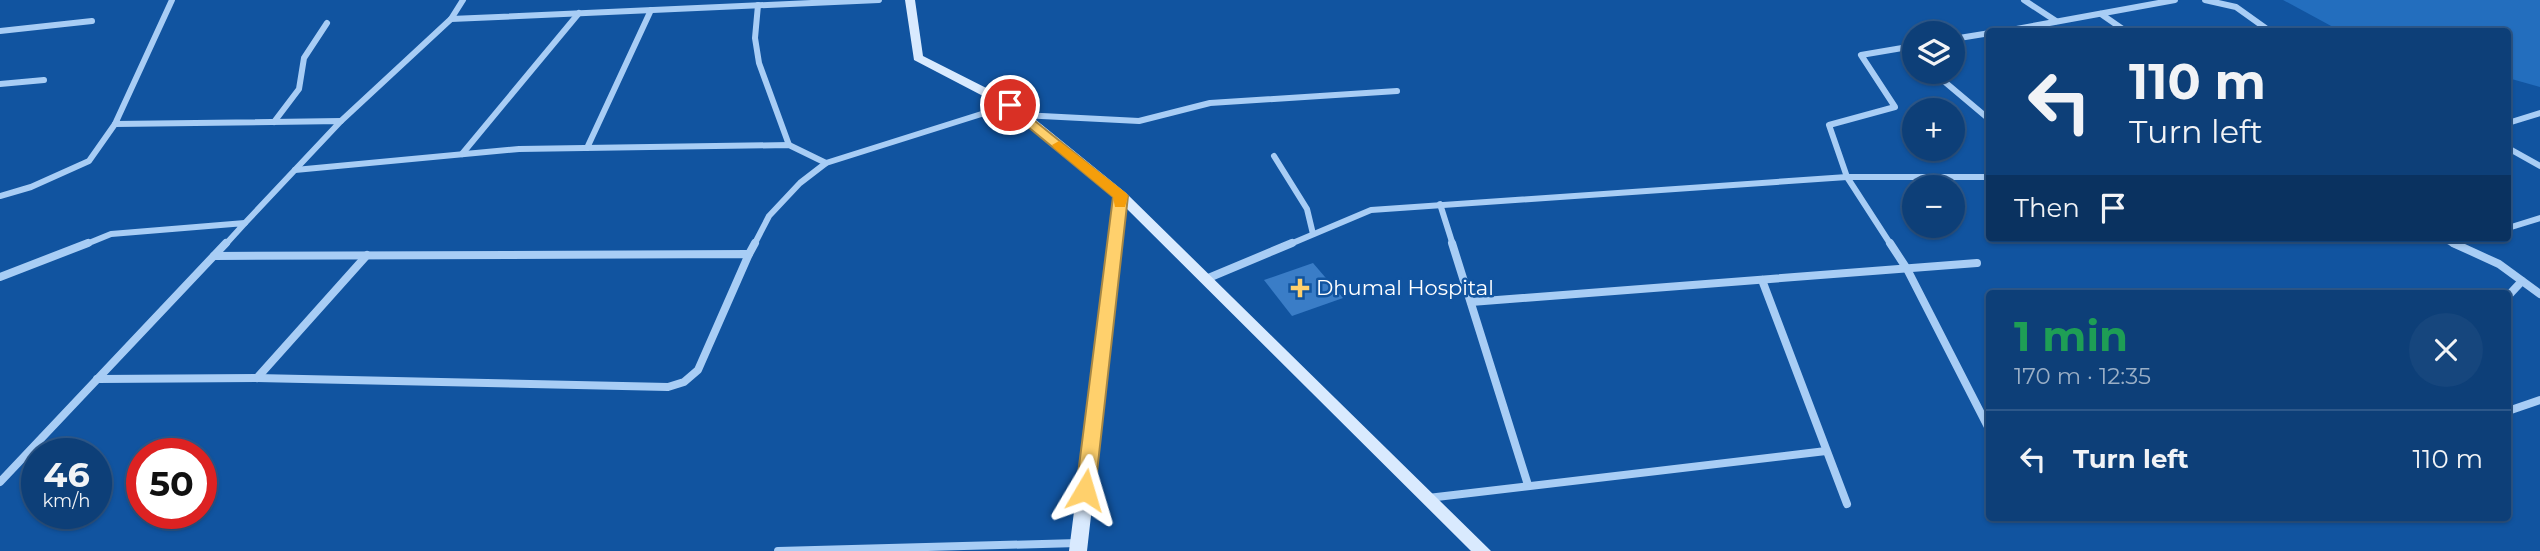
<!DOCTYPE html>
<meta charset="utf-8">
<style>
:root{--surface:#0d3f78;--page:#16467d;--text:#f1f3f6;--muted:#9aafc6;--line:#2d588a}
body{margin:0;font-family:Montserrat,sans-serif;background:var(--page);color:var(--text);height:100vh;display:flex;flex-direction:column;font-size:26px;white-space:nowrap}
*{box-sizing:border-box;margin:0}
p{font-size:23px;color:var(--muted)}
.icon{flex:none;width:38px;height:38px;fill:none;stroke:currentColor;stroke-width:2;stroke-linecap:round;stroke-linejoin:round}
.map{position:relative;flex:1;overflow:hidden}
.side{position:absolute;left:1986px;top:290px;width:525px;height:231px;display:flex;flex-direction:column;background:var(--surface);border-radius:7px;box-shadow:0 2px 5px #0004,0 0 0 2px var(--line)}
.side>*{flex:none}
.hud{position:absolute;left:1986px;top:28px;width:525px;height:214px;border-radius:7px;box-shadow:0 2px 5px #0004,0 0 0 2px var(--line);background:#0d3f78;color:var(--text);overflow:hidden}
.controls{position:absolute;left:1902px;top:21px;display:grid;gap:14px}
.controls a{display:grid;place-items:center;width:63px;height:63px;border-radius:50%;background:var(--surface);box-shadow:0 2px 5px #0004,0 0 0 2px var(--line);font-size:35px}
.speed{position:absolute;left:21px;top:438px;display:flex;gap:14px;font-size:35px;font-weight:700;text-align:center}
.speed>*{display:grid;place-content:center;width:91px;height:91px;border-radius:50%;background:var(--surface);box-shadow:0 2px 5px #0004,0 0 0 2px var(--line);line-height:1}
.speed small{font-size:18px;font-weight:400}
.speed .limit{border:10px solid #d22;background:#fff;color:#111}
.pin{position:absolute;display:grid;place-items:center;width:60px;height:60px;color:#fff;margin:-30px;border:4px solid #fff;border-radius:50%;box-shadow:0 2px 7px #0007}
.me{position:absolute;width:77px;margin:-38px;rotate:7deg;stroke-linejoin:round;filter:drop-shadow(0 0 5px #0008)}
.turn{display:flex;align-items:center;gap:24px;height:147px;padding:0 28px;font-size:32px}
.turn .icon{width:91px;height:91px;stroke-width:2.5}
.turn b{display:block;font-size:49px;line-height:60px}
.then{display:flex;align-items:center;height:66px;padding:0 28px;background:#0003;gap:14px;font-size:26px}
.round{display:grid;place-items:center;flex:none;width:74px;height:74px;border-radius:37px;background:var(--page)}
.head{display:flex;align-items:center;justify-content:space-between;height:119px;padding:0 28px}
h1{font-size:42px;font-weight:700;line-height:52px;color:#1e9e55}
ul{padding:0;list-style:none}
li{display:flex;align-items:center;gap:21px;height:98px;padding:0 28px;border-top:2px solid var(--line)}
li div{flex:1}
li b{display:block;font-size:26px}
li em{font-style:normal}
.map>svg:first-child{display:block}
.green{fill:#236ebe}
.building{fill:#3a7dc7}
.lines{fill:none;stroke-linecap:round;stroke-linejoin:round}
.street-far1{stroke:#a8cdf5;stroke-width:6}
.street{stroke:#a8cdf5;stroke-width:8}
.secondary{fill:#d9eafe;fill-rule:evenodd}
.route{fill:#ffd06c;stroke:#a68746;stroke-width:2}
.slow{fill:#f59e0b}
.poi-dot{fill:#ffd06c;stroke:#1154a0;stroke-width:2.5}
.labels{text-anchor:middle;stroke-width:5;stroke-linejoin:round;paint-order:stroke}
.poi-label{font-size:21px;fill:#fff;stroke:#1154a0;text-anchor:start}
</style>
<div class="map">
<svg width="2540" height="551" viewBox="0 0 2540 551">
<rect width="100%" height="100%" fill="#1154a0"/>
<polygon class="green" points="2283,0 2540,0 2540,87 2508,78 2508,32 2350,31 2333,27"/>
<polygon class="building" points="1313,263 1343,298 1292,316 1264,280"/>
<g class="lines">
<g class="street-far1">
<polyline points="172,0 115,124 341,121 245,223"/>
<polyline points="2024,0 2056,21"/>
<polyline points="2205,0 2236,7 2271,32"/>
<polyline points="758,5 755,38 759,63 789,145"/>
<polyline points="2101,14 2127,32"/>
<polyline points="451,19 463,0"/>
<polyline points="0,31 92,21"/>
<polyline points="2000,32 2175,0"/>
<polyline points="1953,39 1990,33"/>
<polyline points="1933,72 1990,120"/>
<polyline points="0,84 44,80"/>
<polyline points="1022,115 1139,121 1210,103 1397,91"/>
<polyline points="341,121 451,19 879,0"/>
<polyline points="274,122 299,89 304,58 327,23"/>
<polyline points="2508,123 2540,113"/>
<polyline points="587,148 651,10"/>
<polyline points="2508,148 2540,166"/>
<polyline points="462,154 579,13"/>
<polyline points="1274,156 1307,209 1313,234"/>
<polyline points="295,170 519,149 789,145 826,163"/>
<polyline points="0,196 31,187 89,161 115,124"/>
<polyline points="1440,204 1453,245"/>
<polyline points="2508,228 2540,218"/>
<polyline points="2442,238 2456,245"/>
<polyline points="84,245 111,234 245,223 225,245"/>
<polyline points="754,245 769,216 800,183 826,163 1010,105"/>
<polyline points="1288,245 1371,210 1847,177 1990,177"/>
<polyline points="1891,245 1847,177 1829,125 1895,107 1861,55 1914,46"/>
</g>
<g class="street">
<polyline points="1452,243 1528,485"/>
<polyline points="1890,243 1907,269 1988,427"/>
<polyline points="2453,243 2499,264 2540,294"/>
<polyline points="749,254 755,243"/>
<polyline points="0,277 88,243"/>
<polyline points="1206,279 1292,243"/>
<polyline points="1762,280 1847,504"/>
<polyline points="2508,296 2522,281"/>
<polyline points="1471,302 1977,263"/>
<polyline points="257,378 367,255"/>
<polyline points="97,379 257,378 668,387 684,382 698,370 749,254 214,256"/>
<polyline points="2508,411 2540,400"/>
<polyline points="0,482 226,243"/>
<polyline points="1428,498 1826,451"/>
<polyline points="778,551 1078,543"/>
</g>
<polygon class="secondary" points="905,0 915,0 923,56 1014,102 1126,193 1491,551 1471,551 1126,208 1087,551 1069,551 1114,197 1006,108 914,60"/>
</g>
<polygon class="route" points="1010,101 1128,196 1095,490 1092,495 1085,497 1079,495 1076,490 1113,197 1005,108 1003,105"/>
<polygon class="slow" points="1059,141 1126,193 1128,196 1125,207 1115,207 1113,197 1054,148 1052,145"/>
<path class="poi-dot" d="M1296.5 277.5h7v7h7v7h-7v7h-7v-7h-7v-7h7z"/>
<g class="labels">
<g class="poi-label">
<text x="1316" y="295">Dhumal Hospital</text>
</g>
</g>
</svg>
<div class="controls">
<a><svg class="icon" aria-label="layers" viewBox="0 0 24 24"><path d="M12 4l9 5-9 5-9-5zM3 14l9 5 9-5"/></svg></a>
<a>+</a>
<a>−</a>
</div>
<div class="speed"><div>46<small>km/h</small></div><div class="limit">50</div></div>
<div class="pin" style="left:1010px;top:105px;background:#d93025"><svg class="icon" aria-label="arrive" viewBox="0 0 24 24"><path d="M6 21V4h12l-3 4 3 4H6"/></svg></div>
<svg class="me" style="left:1085px;top:490px" viewBox="-20 -20 40 40"><path d="M0-17L14 15 0 8-14 15z" fill="#ffd06c" stroke="#fff" stroke-width="4"/></svg>
<div class="hud">
<div class="turn"><svg class="icon" aria-label="left" viewBox="0 0 24 24"><path d="M17 20v-9H6M10 6l-5 5 5 5"/></svg><div><b>110 m</b>Turn left</div></div>
<div class="then">Then<svg class="icon" aria-label="arrive" viewBox="0 0 24 24"><path d="M6 21V4h12l-3 4 3 4H6"/></svg></div>
</div>
<section class="side">
<div class="head"><div><h1>1 min</h1><p>170 m · 12:35</p></div><a class="round"><svg class="icon" aria-label="close" viewBox="0 0 24 24"><path d="M6 6l12 12M18 6L6 18"/></svg></a></div>
<ul>
<li><svg class="icon" aria-label="left" viewBox="0 0 24 24"><path d="M17 20v-9H6M10 6l-5 5 5 5"/></svg><div><b>Turn left</b></div><em>110 m</em></li>
</ul>
</section>
</div>
